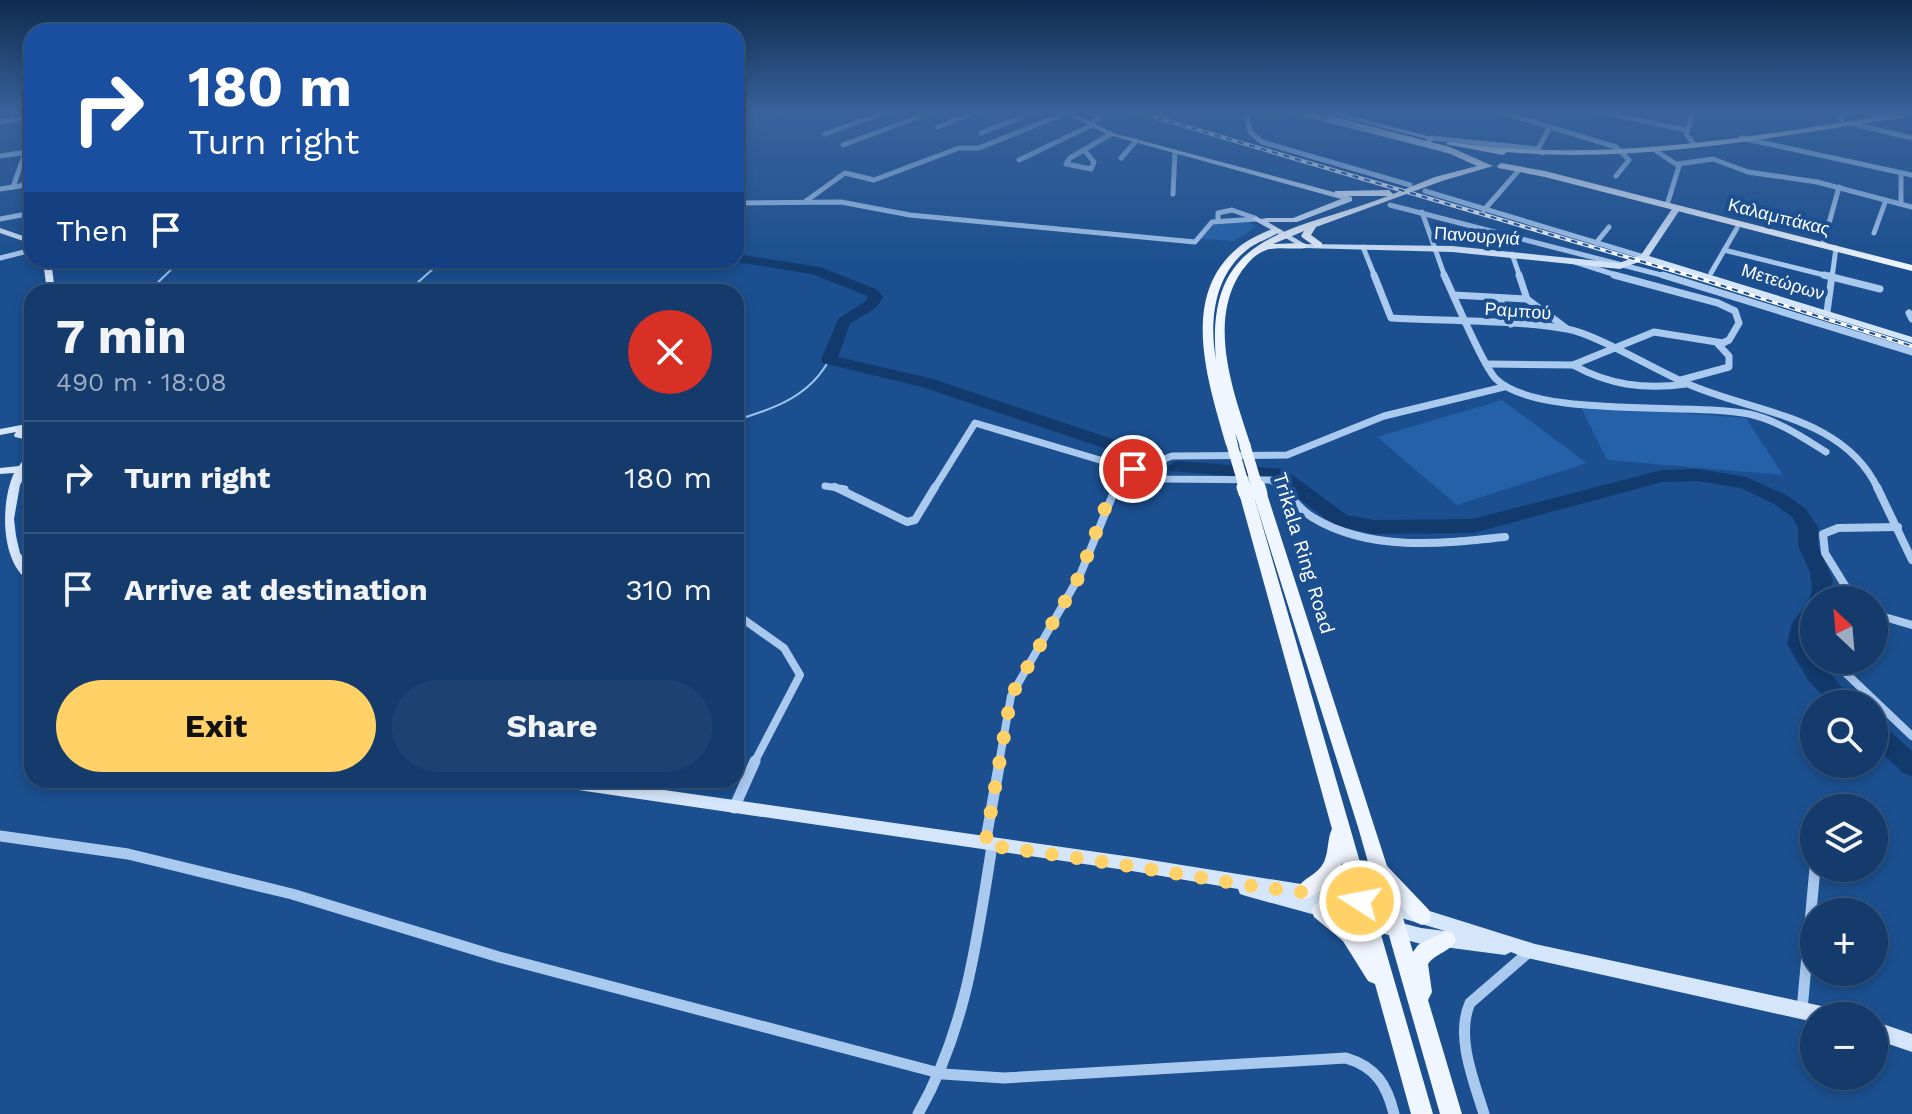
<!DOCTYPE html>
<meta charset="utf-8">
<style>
:root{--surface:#143b6b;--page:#1d4271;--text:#f1f3f6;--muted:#9dadc1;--line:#33557e;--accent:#ffd166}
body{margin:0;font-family:"Work Sans",sans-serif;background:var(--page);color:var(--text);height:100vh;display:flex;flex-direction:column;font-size:30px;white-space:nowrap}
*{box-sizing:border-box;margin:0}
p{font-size:26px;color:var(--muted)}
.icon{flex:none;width:44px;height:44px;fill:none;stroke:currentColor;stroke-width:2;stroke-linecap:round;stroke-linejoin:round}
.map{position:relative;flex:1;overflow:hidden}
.drawer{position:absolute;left:24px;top:284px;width:720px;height:504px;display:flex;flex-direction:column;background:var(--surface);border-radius:24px;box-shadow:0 4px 12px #0003,0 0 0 2px var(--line)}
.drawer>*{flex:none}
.hud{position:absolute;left:24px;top:24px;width:720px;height:244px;border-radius:24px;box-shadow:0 4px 12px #0003,0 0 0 2px var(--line);background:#1a4fa0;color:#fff;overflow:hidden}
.needle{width:52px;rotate:334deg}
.controls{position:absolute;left:1800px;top:586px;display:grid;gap:16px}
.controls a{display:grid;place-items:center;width:88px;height:88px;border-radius:50%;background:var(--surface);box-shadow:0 4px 12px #0003,0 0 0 2px var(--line);font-size:40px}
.pin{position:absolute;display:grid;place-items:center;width:68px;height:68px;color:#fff;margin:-34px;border:4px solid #fff;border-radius:50%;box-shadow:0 2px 8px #0007}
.me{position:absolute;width:88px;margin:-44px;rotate:281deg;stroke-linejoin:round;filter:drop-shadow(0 0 6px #0008)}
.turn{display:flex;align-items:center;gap:28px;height:168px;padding:0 32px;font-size:36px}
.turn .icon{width:104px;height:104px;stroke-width:2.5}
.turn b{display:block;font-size:56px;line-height:68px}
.then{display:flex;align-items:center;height:76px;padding:0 32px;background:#0003;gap:16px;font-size:30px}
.round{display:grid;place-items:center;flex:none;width:84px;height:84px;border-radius:42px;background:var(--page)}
.head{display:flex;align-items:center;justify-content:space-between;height:136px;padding:0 32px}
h1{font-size:48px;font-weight:700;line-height:60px}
.primary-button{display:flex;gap:16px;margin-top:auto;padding:16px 32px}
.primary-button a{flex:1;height:92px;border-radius:48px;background:var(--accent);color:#111;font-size:32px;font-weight:700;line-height:92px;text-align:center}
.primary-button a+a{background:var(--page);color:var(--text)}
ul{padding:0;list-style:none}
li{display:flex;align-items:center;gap:24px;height:112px;padding:0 32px;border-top:2px solid var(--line)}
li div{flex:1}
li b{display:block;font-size:30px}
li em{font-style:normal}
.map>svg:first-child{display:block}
.green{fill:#2461a8}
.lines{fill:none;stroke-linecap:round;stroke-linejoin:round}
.stream{stroke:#9cc4f0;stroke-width:2}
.river{fill:#123a6d;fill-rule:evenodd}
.street-far3{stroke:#a9c9ee;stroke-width:5}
.street-far2{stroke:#a9c9ee;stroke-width:7}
.street-far1{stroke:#a9c9ee;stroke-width:8}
.street{stroke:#a9c9ee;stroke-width:11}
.secondary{fill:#d6e6fa;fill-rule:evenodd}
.primary{fill:#f0f6ff;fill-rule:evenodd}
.rail-casing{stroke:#fff;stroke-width:4}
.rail{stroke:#1b4f8f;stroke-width:2;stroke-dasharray:6;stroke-linecap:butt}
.primary-bridge-far1{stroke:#f0f6ff;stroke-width:11}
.primary-bridge{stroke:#f0f6ff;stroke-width:15}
.route{stroke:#ffd166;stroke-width:14;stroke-dasharray:0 25.2}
.labels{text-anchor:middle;stroke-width:8;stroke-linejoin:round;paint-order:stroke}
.far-street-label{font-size:18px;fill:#fff;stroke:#1b4f8f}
.street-label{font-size:20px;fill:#fff;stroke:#1b4f8f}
</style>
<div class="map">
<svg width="1912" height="1114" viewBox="0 0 1912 1114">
<rect width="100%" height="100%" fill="#1b4f8f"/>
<g class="green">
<polygon points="1249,222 1256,227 1234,241 1199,239 1211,224"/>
<polygon points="1502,400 1587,463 1457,505 1377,437"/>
<polygon points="1580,405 1746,418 1783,475 1607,460"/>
</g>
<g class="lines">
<g class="stream">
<polyline points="148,292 181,260"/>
<polyline points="407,292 443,260"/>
<path d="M736 420C774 409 810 396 829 360"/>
</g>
<g class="river">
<polygon points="736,254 820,267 878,290 883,297 877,307 850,324 838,357 933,379 1154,453 1157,457 1148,463 1142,461 922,387 823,363 821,360 838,319 866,301 868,296 812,274 731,261 736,260"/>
<polygon points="1176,461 1284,469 1347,515 1374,520 1473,519 1662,470 1698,469 1746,477 1788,496 1806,509 1818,527 1818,546 1833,581 1829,600 1814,600 1814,623 1809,644 1814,660 1819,660 1856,704 1831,704 1808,680 1787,644 1792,623 1809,601 1812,590 1810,572 1798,546 1798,527 1792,517 1774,504 1741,488 1698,481 1662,482 1473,533 1374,534 1334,525 1273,479 1170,471 1167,467"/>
<polygon points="1874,721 1882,724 1912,751 1912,776 1903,773 1874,746"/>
</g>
<g class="street-far3">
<polyline points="1246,111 1250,132 1262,142 1410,185"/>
<polyline points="1497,111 1616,147 1629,160 1616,176"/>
<polyline points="1595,111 1687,130"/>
<polyline points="1861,111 1893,117"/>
<polyline points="1693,112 1686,134 1694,144"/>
<polyline points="772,115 781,111"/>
<polyline points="0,122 32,117"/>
<polyline points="1850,123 1912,138"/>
<polyline points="1842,124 1840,114 1855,111"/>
<polyline points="938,127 977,111"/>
<polyline points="981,133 1036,111"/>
<polyline points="825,134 889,111"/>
<polyline points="1431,138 1538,149 1542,153"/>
<polyline points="1741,138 1912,175"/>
<polyline points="843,145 934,111"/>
<polyline points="1538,149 1550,127"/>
<polyline points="1653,149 1679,166 1667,205"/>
<polyline points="1084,150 1094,162 1091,169 1066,164 1070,158 1111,134"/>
<polyline points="0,156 27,152"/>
<polyline points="1121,158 1136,141"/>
<polyline points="1019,160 1090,126 1099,117 1087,111"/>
<polyline points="1678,164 1713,159 1748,172 1817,182 1912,207"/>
<polyline points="1901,173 1901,204"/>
<polyline points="13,187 32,133"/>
<polyline points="0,189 32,184"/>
<polyline points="1425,191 1644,257"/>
<polyline points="1173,194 1175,152"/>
<polyline points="806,201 845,173 874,180 959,148 979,148 1066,113"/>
<polyline points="736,203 841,202 910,215 1195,242 1212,222 1256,219"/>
<polyline points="1390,205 1669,277"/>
<polyline points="1484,210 1520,169"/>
<polyline points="1422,212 1445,277"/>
<polyline points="0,219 32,213"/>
<polyline points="1218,220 1218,213 1232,210 1255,218"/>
<polyline points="1874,233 1886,200"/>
<polyline points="1596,243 1609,227"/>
<polyline points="1823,245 1839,187"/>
<polyline points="1363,247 1375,277"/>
<polyline points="1724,250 1832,277"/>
<polyline points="1512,254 1520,277"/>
<polyline points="0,258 32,250"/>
<polyline points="1575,262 1622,277"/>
<polyline points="1711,273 1737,228"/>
<polyline points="1832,277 1836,248"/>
</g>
<g class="street-far2">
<path d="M1374 275 1391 318C1445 321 1515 320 1567 329 1596 334 1657 371 1688 384 1754 413 1844 416 1878 489"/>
<path d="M1444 275C1454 296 1483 366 1496 379 1537 419 1690 402 1749 414 1777 420 1802 437 1826 452"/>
<polyline points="1519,275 1527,299 1566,328"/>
<polyline points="1663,275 1912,352"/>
<polyline points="1824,275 1880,289"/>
<polyline points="1454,295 1527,299"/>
<polyline points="1499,298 1511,324"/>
<polyline points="1827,312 1832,275"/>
<polyline points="1909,313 1912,319"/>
<polyline points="1489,364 1573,365 1654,332 1723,343 1729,340 1739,323 1735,311 1718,303 1614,275"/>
<path d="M1573 365C1609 385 1645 390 1686 384"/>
<polyline points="1681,380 1729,367 1729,356 1717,343"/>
<polyline points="825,486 845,489"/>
<polyline points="934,489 975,423 1164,479 1271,480 1283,489"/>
<polyline points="1114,489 1124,475 1172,456 1287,455 1384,416 1504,387"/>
</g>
<g class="street-far1">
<polyline points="835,487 907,522 915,520 935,487"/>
<path d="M1281 487C1291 497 1300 510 1312 517 1369 552 1441 544 1505 537"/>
<polyline points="1877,487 1912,560"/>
<polyline points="1854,600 1825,553 1823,534 1838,528 1898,527"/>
<polyline points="736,614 784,648 800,675 754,763"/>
<polyline points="1874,614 1912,625"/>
<polyline points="1832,660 1912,736"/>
<polyline points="999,763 1011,696 1080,575 1116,487"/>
</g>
<g class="street">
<polyline points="734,808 755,761"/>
<path d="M0 836 128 854 292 894 499 957 943 1074 1004 1078 1346 1058C1376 1067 1387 1085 1394 1114"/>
<polyline points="985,844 1000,761"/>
<polyline points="1802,1010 1815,868"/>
<path d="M918 1114C966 1030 977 940 992 846"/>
<path d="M1484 1114C1474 1081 1455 1036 1470 1003L1530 951"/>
</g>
<g class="secondary">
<polygon points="1060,111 1069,111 1113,133 1352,197 1352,201 1297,222 1268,222 1305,244 1452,246 1619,263 1641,255 1674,206 1680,206 1681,208 1649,256 1912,337 1912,343 1644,260 1620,269 1452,252 1303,248 1252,219 1256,217 1262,219 1266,218 1293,218 1341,199 1109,135"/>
<polygon points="1283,111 1296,111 1463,154 1459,156"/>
<polygon points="1318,111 1331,111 1435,138 1430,143 1427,143 1427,139"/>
<polygon points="0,228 32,239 32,244 0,233"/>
<polygon points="43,260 51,260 55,292 47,292"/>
<polygon points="32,423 32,431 28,434 32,435 32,441 15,437 14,435 16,432 0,435 0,429"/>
<path d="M32 452V463L20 485 14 519 16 536 20 553 32 571V583C0 565 0 504 14 473L0 474V468L19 466 28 453Z"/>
<path d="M544 780H594L1132 857 1388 898 1535 944 1826 1007 1832 1010 1835 1016H1814V1022L1523 957 1511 952 1505 955 1421 944 1246 896 1240 894 1238 889 1132 871 551 786 546 784ZM1329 904 1388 914 1445 931 1421 928Z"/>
<polygon points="1874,1021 1912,1034 1912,1052 1874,1039"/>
</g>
<g class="primary">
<path d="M1298 111H1313L1450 147 1493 166 1442 181 1316 227 1311 235 1322 243V247H1316L1303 238 1301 236 1304 231 1273 244 1303 243 1306 244V248C1294 250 1274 246 1264 251 1254 255 1247 264 1241 272 1207 323 1234 394 1251 446L1249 449H1241L1235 433 1238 445 1232 449 1226 445C1208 381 1178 295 1240 246 1250 238 1263 233 1274 228L1282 230C1272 238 1258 241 1248 249 1214 275 1209 321 1216 360 1204 230 1293 233 1388 196H1338L1335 195V191L1389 190 1393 194 1435 177 1477 166 1444 151Z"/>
<path d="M1912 112V116C1777 136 1643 164 1507 152L1503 155 1445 144 1449 142C1607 165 1755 135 1912 112Z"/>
<polygon points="1501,163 1545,171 1912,265 1912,271 1545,177 1498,168 1497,166"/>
<path d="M1246 489 1253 493 1433 1114H1411L1375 984 1368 981 1343 941 1314 917 1312 911 1314 905 1321 902C1336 908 1353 923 1362 937L1342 863C1334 881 1323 891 1305 899L1298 896 1296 890C1302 878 1318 875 1324 862 1329 851 1327 839 1332 829L1239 493Z"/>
<path d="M1260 490 1267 494 1387 866 1429 910 1431 916 1429 922 1422 925 1415 922 1399 904 1413 952 1418 945 1446 931 1453 933 1456 940C1450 952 1436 953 1428 964L1432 992 1428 1000 1462 1114H1440L1358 827 1253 494Z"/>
</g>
<g class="rail-casing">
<polyline id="rail" points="1134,111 1701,279 1912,346"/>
</g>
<use href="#rail" class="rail"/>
<g class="primary-bridge-far1">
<polyline points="1232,445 1245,489"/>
<polyline points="1245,446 1258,489"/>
</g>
<g class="primary-bridge">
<polyline points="1244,487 1246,493"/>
<polyline points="1258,487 1260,494"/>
</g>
</g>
<linearGradient id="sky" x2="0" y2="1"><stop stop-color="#0f2b4f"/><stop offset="0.42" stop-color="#39639b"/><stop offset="1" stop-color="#39639b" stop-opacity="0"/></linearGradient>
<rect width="1912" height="267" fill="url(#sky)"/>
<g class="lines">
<path class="route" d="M1133 469 1118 481 1110 495 1080 575 1011 696 985 845C1066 856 1146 868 1227 882 1271 890 1316 892 1360 901"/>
</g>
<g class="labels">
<g class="far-street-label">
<text transform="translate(1779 217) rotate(14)" y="6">Καλαμπάκας</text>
<text transform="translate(1477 236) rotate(4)" y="6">Πανουργιά</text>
<text transform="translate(1783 282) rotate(17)" y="6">Μετεώρων</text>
<text transform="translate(1518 311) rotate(4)" y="6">Ραμπού</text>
</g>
<g class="street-label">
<text transform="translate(1304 553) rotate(73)" y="7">Trikala Ring Road</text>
</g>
</g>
</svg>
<div class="controls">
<a><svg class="needle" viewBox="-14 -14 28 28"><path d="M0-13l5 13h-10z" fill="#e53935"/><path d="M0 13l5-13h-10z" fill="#9dadc1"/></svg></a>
<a><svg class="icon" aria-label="search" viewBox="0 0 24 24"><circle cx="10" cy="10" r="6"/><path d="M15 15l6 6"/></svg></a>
<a><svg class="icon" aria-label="layers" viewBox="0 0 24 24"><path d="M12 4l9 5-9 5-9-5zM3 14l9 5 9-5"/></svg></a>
<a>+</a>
<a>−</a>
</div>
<div class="pin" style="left:1133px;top:469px;background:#d93025"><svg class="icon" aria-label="arrive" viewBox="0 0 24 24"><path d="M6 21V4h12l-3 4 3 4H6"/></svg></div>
<svg class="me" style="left:1360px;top:901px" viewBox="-20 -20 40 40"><circle r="17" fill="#ffd166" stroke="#fff" stroke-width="3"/><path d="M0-11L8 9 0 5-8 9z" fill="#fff"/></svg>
<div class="hud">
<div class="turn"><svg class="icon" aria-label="right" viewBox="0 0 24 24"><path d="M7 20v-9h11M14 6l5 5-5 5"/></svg><div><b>180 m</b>Turn right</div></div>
<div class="then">Then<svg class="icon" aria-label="arrive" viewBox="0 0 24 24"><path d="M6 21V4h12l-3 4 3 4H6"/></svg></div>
</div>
<section class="drawer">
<div class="head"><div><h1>7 min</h1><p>490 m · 18:08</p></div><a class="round" style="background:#d93025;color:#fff"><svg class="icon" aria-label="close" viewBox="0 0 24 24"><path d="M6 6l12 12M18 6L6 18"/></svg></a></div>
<ul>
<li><svg class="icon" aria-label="right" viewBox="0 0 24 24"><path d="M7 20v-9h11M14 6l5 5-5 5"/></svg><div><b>Turn right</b></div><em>180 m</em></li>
<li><svg class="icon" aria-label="arrive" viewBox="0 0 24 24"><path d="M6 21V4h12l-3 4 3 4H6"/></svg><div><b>Arrive at destination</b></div><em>310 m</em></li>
</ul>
<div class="primary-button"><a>Exit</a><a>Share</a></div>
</section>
</div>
